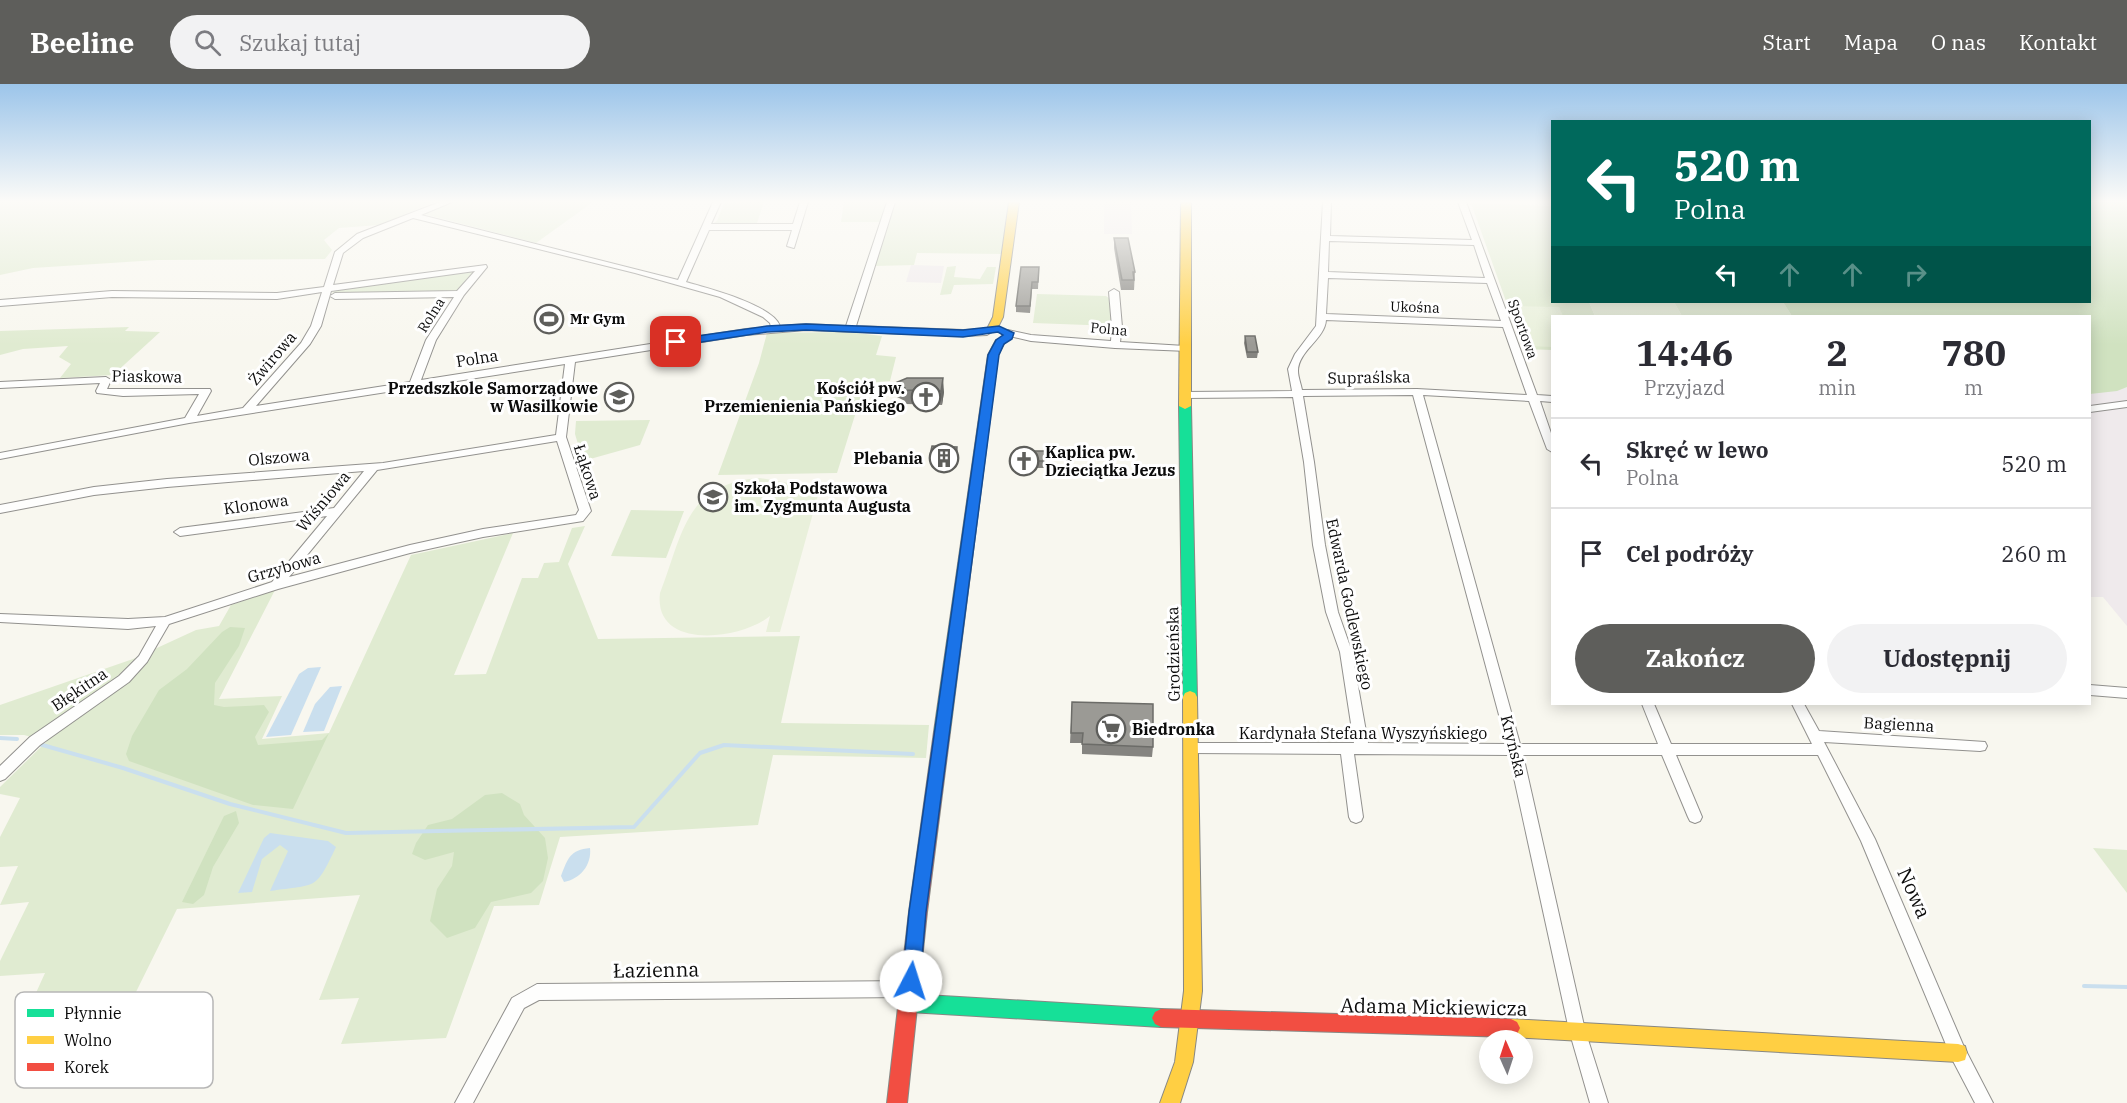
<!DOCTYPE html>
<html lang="pl">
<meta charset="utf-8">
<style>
:root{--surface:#fff;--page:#f2f2f3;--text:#2b2b33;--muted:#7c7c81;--line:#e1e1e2;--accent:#5e5e5b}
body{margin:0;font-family:"IBM Plex Serif",serif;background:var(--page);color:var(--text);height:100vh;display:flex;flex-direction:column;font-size:22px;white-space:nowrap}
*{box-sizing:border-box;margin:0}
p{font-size:20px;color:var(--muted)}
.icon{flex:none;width:33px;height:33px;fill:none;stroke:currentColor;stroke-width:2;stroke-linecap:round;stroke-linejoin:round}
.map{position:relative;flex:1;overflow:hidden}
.sheet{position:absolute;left:1551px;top:231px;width:540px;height:390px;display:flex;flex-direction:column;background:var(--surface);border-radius:0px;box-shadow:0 3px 15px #0003}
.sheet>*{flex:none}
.hud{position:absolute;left:1551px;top:36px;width:540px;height:183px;border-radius:0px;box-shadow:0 3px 15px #0003;background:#00695c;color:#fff;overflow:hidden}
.needle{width:39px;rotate:357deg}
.tools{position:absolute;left:1479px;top:946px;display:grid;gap:12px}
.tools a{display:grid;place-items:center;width:54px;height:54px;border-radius:50%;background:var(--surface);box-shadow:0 3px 15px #0003;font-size:30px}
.pin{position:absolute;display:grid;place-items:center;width:51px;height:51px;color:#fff;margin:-26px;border-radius:12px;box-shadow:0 3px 9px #0006}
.me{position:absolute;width:66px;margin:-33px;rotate:5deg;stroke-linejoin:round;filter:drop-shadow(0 0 4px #0008)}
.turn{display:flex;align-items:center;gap:21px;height:126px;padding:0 24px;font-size:27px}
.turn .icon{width:78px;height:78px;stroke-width:2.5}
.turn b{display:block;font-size:42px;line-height:51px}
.lanes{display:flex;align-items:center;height:57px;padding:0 24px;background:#0003;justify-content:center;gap:30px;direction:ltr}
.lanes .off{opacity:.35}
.eta{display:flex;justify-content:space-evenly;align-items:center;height:102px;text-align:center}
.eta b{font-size:36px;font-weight:700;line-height:42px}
.cta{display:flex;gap:12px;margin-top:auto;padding:12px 24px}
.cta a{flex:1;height:69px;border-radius:36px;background:var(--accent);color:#fff;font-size:24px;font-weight:700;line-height:69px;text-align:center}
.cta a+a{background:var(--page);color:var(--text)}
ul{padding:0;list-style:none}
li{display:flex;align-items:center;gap:18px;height:90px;padding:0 24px;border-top:2px solid var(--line)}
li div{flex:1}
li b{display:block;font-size:22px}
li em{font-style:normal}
header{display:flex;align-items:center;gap:36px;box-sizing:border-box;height:84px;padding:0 30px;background:var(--accent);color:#fff}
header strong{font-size:28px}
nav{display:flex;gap:33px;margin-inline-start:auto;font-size:21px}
.search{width:420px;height:54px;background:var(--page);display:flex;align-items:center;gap:15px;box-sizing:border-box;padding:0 21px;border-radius:33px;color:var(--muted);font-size:22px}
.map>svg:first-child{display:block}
.industrial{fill:#efeaec}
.green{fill:#e0ebd1}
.forest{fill:#d0e2c0}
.pitch{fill:#e9f0db}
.water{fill:#cadfee}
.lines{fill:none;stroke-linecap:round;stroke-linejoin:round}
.stream{stroke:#cadfee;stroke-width:4}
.street-casing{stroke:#92918e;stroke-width:2}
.fast-casing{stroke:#888884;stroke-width:2}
.slow-casing{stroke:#888884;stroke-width:2}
.jam-casing{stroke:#888884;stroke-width:2}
.street{fill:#fefefd;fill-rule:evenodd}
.fast{fill:#16e098;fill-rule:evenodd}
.slow{fill:#ffcf43;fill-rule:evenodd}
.jam{fill:#f24e42;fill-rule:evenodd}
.wall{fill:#858480}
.shaded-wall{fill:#6c6c68}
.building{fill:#9b9a95;stroke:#6c6c68;stroke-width:1.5}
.route{fill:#1a73e8;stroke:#114b97;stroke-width:1.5}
.labels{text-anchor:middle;stroke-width:6;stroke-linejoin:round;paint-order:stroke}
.far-street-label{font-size:14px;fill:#0b0b0b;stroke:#fff}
.far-poi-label{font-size:14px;font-weight:bold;fill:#0b0b0b;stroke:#fff;text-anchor:start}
.street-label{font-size:16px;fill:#0b0b0b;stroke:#fff}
.poi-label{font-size:16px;font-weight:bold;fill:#0b0b0b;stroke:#fff;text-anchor:end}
.near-street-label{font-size:20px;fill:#0b0b0b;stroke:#fff}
.key{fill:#fff;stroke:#b6b6b6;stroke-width:1.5}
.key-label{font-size:16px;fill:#0b0b0b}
</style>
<header>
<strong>Beeline</strong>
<div class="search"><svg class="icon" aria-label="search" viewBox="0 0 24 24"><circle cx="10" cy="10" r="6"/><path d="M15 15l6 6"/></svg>Szukaj tutaj</div>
<nav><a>Start</a><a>Mapa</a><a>O nas</a><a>Kontakt</a></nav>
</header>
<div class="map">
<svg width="2127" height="1019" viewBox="0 0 2127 1019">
<rect width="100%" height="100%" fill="#f8f7ef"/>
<g class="industrial">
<polygon points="1104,118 1131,118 1132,150 1104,150"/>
<polygon points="911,181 944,182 941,199 906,198"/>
<polygon points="2127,303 2127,542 2103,513 2090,513 2090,310"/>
</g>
<g class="green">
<polygon points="0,118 435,118 379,141 339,144 324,156 332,166 325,175 157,176 33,184 0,191"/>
<polygon points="452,118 593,118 536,159 424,130"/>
<polygon points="764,118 756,142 712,140 717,137 724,119"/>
<polygon points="844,118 889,118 884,138 841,138"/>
<polygon points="895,118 1014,118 1005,170 917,169 914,181 875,182"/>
<polygon points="1471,119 1552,122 1552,218 1589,218 1595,232 1552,232 1552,266 1523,265"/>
<polygon points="956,182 954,193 980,195 987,183 996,183 993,200 954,201 951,210 940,211 947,183"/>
<polygon points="479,185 459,210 332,209 335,207"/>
<polygon points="1037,210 1106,212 1110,215 1114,242 1033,239"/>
<polygon points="1674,218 1783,218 1792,232 1682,232"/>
<polygon points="129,243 125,247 160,248 113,291 60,294 71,280 59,273 68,262 23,265 0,271 0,247"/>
<polygon points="849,248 882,252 876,271 896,273 890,297 865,299 837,389 718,391 759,279 767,249"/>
<polygon points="650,336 640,361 583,377 575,350 576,337"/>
<polygon points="631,426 684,427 666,474 611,472"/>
<polygon points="585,442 568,480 598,555 800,552 781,639 929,641 926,674 773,671 758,741 560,753 539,821 494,822 446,954 341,960 359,914 319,916 360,811 177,825 135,910 30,922 45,889 0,892 0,877 29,818 0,821 18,782 0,783 0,753 20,714 0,710 0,703 47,657 24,651 0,651 0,621 133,575 196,546 219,542 231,521 275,506 219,615 282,612 262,655 329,649 411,471 513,449 454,591 486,590 522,494 538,494 544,479 559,478 572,444"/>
<polygon points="2093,764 2127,766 2127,809"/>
</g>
<g class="forest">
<polygon points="2090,118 2127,118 2127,303 2117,307 2090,310 2090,232 1792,232 1783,218 2090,218"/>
<polygon points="230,543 245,544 239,562 215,599 214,621 224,623 264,621 269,628 255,653 258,661 322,656 329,649 293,725 253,721 129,677 126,670 132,652 159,606 187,585 222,548"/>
<polygon points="502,709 520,720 524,731 545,754 548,774 543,797 531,809 491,818 475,844 447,854 430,837 437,805 452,782 454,768 425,776 412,770 416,759 428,741 452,735 485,711"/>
<polygon points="236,727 239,739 213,783 204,811 193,820 182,818 224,732"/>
</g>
<g class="pitch">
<polygon points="1589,218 1674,218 1682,232 1595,232"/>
<polygon points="1513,222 1559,223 1563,232 1552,232 1552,263 1529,262"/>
<path d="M760 394 788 399 804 412 807 403 820 404 780 548H766L770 532C741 556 653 567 660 509 683 450 685 399 760 394Z"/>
</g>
<g class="water">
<polygon points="321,583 291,651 266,653 299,590 308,584"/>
<polygon points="342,602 324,647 303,648 315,620 330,603"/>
<path d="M270 749 328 757 336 763C315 807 318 800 270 807L288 767 280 761 262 775 252 808 238 809 264 754Z"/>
<path d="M590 764C592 781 580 795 564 798L561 792C568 774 570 766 590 764Z"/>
</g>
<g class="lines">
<g class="stream">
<polyline points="0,654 17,655"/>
<polyline points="39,660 123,684 230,720 346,749 634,743 700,669 724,661 913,670"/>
<polyline points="2084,902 2127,903"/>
</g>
<g class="street-casing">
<g id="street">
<path d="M440 118H452L421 131 678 196 713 118H721L711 140H793L800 118H808L794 164 787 162 792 146H709L686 198C707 204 773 221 780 242L806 240 846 242 887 118H895L856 242 963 246 987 245 992 248 987 251 963 252 806 246 746 251 575 278 566 353 591 427 583 437 483 453 410 469 278 505 169 540 147 578 129 598 40 661 5 695 0 697V682L30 653 119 592 139 572 156 542 128 545 0 538V530L128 535 165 533 272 498 327 432 180 452 174 448 180 444 334 424 364 387 167 403 94 411 0 429V421L94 403 167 395 383 379 556 351 565 280 189 339 0 375V369L185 334 199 310 123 312 97 309 96 307 100 299 0 304V298L106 293 111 296 107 305H210L211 307 197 332 243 324 301 259 311 242 322 208 277 215 112 213 0 222V216L112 207 277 209 324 203 335 168 357 150ZM413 134 635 189 720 213 763 233 770 239 771 243 746 245 421 296 436 256 464 211 487 183 486 181 333 201 343 169 363 154ZM475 187 457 207 335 209 330 212 335 215 454 213 426 256 410 298 256 322 310 260 321 242 331 207ZM557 357 579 426 576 431 483 445 410 461 289 493 377 386Z"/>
<path d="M1323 118H1331L1330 152 1472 156 1458 118H1466L1537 311 1552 312V318L1540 317 1552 352V368L1547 365 1529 317 1423 311 1520 660H1658L1642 620H1654L1671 660H1812L1792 620H1804L1819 647 1985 658 1987 662 1985 666 1980 667 1824 658 1875 755 1964 963 1993 1019H1975L1952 975 1861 757 1818 671H1676L1702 733 1700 737 1695 739 1690 737 1688 733 1662 671H1523L1585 946 1608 1019H1590L1569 946 1509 671 1354 670 1363 733 1361 737 1356 739 1351 737 1349 733 1341 670 1191 669 1186 668 1184 664 1186 660 1191 659H1354L1340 568 1326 528 1313 461 1304 378 1293 313 1185 314 1180 311 1185 308 1292 307 1288 285 1295 270 1316 242ZM1329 157 1474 161 1485 194 1328 188ZM1328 194 1487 199 1501 237 1326 230ZM1326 236 1503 243 1527 311 1417 305 1302 306C1301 300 1298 293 1298 287 1298 267 1325 255 1326 236ZM1413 311 1506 657 1507 660 1368 659 1352 568 1338 528 1325 461 1314 378 1303 312Z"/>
<polygon points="1114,205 1119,208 1122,243 1120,258 1185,262 1190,265 1188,267 1115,264 1031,257 1005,251 1003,249 1008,246 1031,251 1111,257 1112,243 1109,208"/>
<polygon points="2127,317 2127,323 2090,328 2090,322"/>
<polygon points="2090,601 2127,604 2127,614 2090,611"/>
<polygon points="910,897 916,900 918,905 916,910 910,913 539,916 524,924 473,1019 455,1019 512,914 537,900"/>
</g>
</g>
<g class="fast-casing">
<g id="fast">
<polygon points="1000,255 1005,258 998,271 950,648 947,652 942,654 937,652 934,648 988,271 996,256"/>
<polygon points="1185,319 1191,322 1197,613 1195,617 1185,617 1183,613 1179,322"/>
<polygon points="909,910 1161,925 1167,928 1170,934 1167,940 1161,943 909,928 903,925 900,919 903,913"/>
</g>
</g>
<g class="slow-casing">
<g id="slow">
<polygon points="1009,118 1019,118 1003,233 996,247 992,248 987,245 993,233"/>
<polygon points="1181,118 1191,118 1191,322 1185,325 1179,322"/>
<polygon points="1190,607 1195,609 1197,613 1202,907 1193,978 1180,1019 1160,1019 1175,978 1184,907 1183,613 1185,609"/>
<polygon points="1511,935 1958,960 1965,962 1967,969 1965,976 1958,978 1511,953 1505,950 1502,944 1505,938"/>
</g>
</g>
<g class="jam-casing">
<g id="jam">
<polygon points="942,642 947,644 950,648 927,828 907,1019 887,1019 909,828 934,648 937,644"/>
<polygon points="1161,925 1511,935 1517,938 1520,944 1517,950 1511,953 1161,943 1155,940 1152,934 1155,928"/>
</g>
</g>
<use href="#street" class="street"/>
<use href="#fast" class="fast"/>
<use href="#slow" class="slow"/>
<use href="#jam" class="jam"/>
</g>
<g class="wall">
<polygon points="1114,154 1135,188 1134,206 1121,206 1114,164"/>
<polygon points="1039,183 1038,205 1032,205 1030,229 1016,228 1016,222"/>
<polygon points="1245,252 1258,268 1257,274 1247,274 1244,259"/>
<polygon points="907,294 944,308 942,321 906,320 905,317 897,313 895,299"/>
<polygon points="957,363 958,370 956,379 930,378 930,371"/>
<polygon points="1045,367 1045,384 1014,384 1014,377"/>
<polygon points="1072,618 1153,663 1152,673 1082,670 1082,659 1070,659"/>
</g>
<polygon class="shaded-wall" points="943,294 944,308 942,321 941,307"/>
<g class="building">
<polygon points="1114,154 1128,154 1135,188 1133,188 1134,196 1122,196"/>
<polygon points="1021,183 1039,183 1038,198 1032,198 1030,222 1016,222"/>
<polygon points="1245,252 1255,252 1258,268 1247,268"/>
<polygon points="907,294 943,294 941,307 904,306 905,304 895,299"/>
<polygon points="932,362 957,363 956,372 930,371"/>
<rect x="1014" y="367" width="31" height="10"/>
<polygon points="1072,618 1153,620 1153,663 1082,660 1083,649 1071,649"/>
</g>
<linearGradient id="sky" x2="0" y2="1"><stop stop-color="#9cc5ea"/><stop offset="0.45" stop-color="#fcfbf8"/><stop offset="1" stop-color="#fcfbf8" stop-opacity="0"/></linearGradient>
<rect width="2127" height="261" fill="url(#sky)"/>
<polygon class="route" points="806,240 963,246 999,242 1014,249 1012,255 1004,260 999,271 926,828 920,897 918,903 911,906 905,903 902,897 909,828 988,271 996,256 1003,251 998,248 963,253 806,246 767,248 676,262 670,258 676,255 767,242"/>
<defs>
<g id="stadium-ring" transform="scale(1.5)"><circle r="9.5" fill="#fff" stroke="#5e5e5b" stroke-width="1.5"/><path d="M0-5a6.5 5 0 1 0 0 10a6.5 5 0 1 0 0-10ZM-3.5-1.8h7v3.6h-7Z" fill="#5e5e5b"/></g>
<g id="school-ring" transform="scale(1.5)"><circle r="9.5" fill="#fff" stroke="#5e5e5b" stroke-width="1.5"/><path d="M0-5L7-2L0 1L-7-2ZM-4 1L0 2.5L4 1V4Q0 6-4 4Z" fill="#5e5e5b"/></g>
<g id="church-ring" transform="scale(1.5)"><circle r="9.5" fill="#fff" stroke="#5e5e5b" stroke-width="1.5"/><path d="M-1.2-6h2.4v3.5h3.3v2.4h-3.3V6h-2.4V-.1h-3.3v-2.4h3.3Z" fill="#5e5e5b"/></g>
<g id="building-ring" transform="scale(1.5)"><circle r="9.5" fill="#fff" stroke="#5e5e5b" stroke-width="1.5"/><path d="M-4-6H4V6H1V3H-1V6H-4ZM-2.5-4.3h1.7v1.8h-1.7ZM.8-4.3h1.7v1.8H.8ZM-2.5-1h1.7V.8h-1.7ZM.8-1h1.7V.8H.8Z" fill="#5e5e5b"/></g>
<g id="supermarket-ring" transform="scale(1.5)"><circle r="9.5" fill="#fff" stroke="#5e5e5b" stroke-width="1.5"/><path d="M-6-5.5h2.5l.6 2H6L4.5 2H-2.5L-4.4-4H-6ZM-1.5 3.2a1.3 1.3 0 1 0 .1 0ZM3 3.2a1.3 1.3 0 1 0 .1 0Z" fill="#5e5e5b"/></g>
</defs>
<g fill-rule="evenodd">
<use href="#stadium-ring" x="549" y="235"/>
<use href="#school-ring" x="619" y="313"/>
<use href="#church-ring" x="926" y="313"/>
<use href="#building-ring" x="944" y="374"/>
<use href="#church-ring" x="1024" y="377"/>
<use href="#school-ring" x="713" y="413"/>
<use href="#supermarket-ring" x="1111" y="645"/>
</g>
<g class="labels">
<g class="far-street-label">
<text transform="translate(1415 223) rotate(2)" y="5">Ukośna</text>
<text transform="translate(431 231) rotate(-58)" y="5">Rolna</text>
<text transform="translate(1109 245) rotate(5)" y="5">Polna</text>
<text transform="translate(1523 245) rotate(70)" y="5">Sportowa</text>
</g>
<g class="far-poi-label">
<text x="570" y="240">Mr Gym</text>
</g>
<g class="street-label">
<text transform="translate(272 274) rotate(-50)" y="6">Żwirowa</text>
<text transform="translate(477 274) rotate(-9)" y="6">Polna</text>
<text transform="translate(147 292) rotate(1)" y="6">Piaskowa</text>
<text transform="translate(1369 293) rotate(-1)" y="6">Supraślska</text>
<text transform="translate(279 373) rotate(-5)" y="6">Olszowa</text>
<text transform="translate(588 388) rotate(72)" y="6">Łąkowa</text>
<text transform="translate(323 417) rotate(-50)" y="6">Wiśniowa</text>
<text transform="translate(256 420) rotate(-8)" y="6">Klonowa</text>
<text transform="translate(284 483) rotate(-16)" y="6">Grzybowa</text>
<text transform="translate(1350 520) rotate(78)" y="6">Edwarda Godlewskiego</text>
<text transform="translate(1173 570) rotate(-91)" y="6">Grodzieńska</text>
<text transform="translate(79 605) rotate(-34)" y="6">Błękitna</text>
<text transform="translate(1899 640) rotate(3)" y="6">Bagienna</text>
<text x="1363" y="655">Kardynała Stefana Wyszyńskiego</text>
<text transform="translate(1514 662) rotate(76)" y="6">Kryńska</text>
</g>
<g class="poi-label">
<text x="598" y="310">Przedszkole Samorządowe<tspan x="598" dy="18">w Wasilkowie</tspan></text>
<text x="905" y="310">Kościół pw.<tspan x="905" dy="18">Przemienienia Pańskiego</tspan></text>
<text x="1045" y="374" text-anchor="start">Kaplica pw.<tspan x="1045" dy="18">Dzieciątka Jezus</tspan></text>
<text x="923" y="380">Plebania</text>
<text x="734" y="410" text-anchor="start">Szkoła Podstawowa<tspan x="734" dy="18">im. Zygmunta Augusta</tspan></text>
<text x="1132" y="651" text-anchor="start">Biedronka</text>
</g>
<g class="near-street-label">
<text transform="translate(1914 809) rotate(66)" y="7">Nowa</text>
<text transform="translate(656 886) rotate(-1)" y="7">Łazienna</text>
<text transform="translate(1434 923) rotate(1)" y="7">Adama Mickiewicza</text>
</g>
</g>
<rect x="15" y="908" width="198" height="96" rx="9" class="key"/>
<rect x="27" y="925" width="27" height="8" fill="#16e098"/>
<rect x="27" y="952" width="27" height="8" fill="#ffcf43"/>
<rect x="27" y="979" width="27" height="8" fill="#f24e42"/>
<g class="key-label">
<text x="64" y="935">Płynnie</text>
<text x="64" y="962">Wolno</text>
<text x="64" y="989">Korek</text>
</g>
</svg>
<div class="tools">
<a><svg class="needle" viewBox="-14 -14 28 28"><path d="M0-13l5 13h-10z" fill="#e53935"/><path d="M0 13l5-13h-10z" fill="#7c7c81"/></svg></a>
</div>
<div class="pin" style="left:676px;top:258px;background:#d93025"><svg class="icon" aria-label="arrive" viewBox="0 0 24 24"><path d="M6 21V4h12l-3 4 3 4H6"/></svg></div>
<svg class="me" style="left:911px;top:897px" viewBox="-20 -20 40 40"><circle r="19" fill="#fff"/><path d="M0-13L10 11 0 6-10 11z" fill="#1a73e8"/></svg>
<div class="hud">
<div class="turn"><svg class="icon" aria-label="left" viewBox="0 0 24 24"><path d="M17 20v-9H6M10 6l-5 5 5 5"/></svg><div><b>520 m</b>Polna</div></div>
<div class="lanes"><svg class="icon" aria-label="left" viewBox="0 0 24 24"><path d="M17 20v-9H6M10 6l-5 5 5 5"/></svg><svg class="icon off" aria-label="ahead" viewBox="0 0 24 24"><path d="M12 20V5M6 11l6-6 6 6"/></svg><svg class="icon off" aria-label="ahead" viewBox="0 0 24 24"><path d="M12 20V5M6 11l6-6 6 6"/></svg><svg class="icon off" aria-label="right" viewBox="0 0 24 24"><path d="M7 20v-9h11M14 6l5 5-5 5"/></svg></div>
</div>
<section class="sheet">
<div class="eta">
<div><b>14:46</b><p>Przyjazd</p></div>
<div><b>2</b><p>min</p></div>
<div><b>780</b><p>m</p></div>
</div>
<ul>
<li><svg class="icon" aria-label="left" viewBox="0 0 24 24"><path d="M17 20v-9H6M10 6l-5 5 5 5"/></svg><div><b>Skręć w lewo</b><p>Polna</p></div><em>520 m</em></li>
<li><svg class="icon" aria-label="arrive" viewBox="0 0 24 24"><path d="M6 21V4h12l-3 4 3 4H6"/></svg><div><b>Cel podróży</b></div><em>260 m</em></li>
</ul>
<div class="cta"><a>Zakończ</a><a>Udostępnij</a></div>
</section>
</div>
